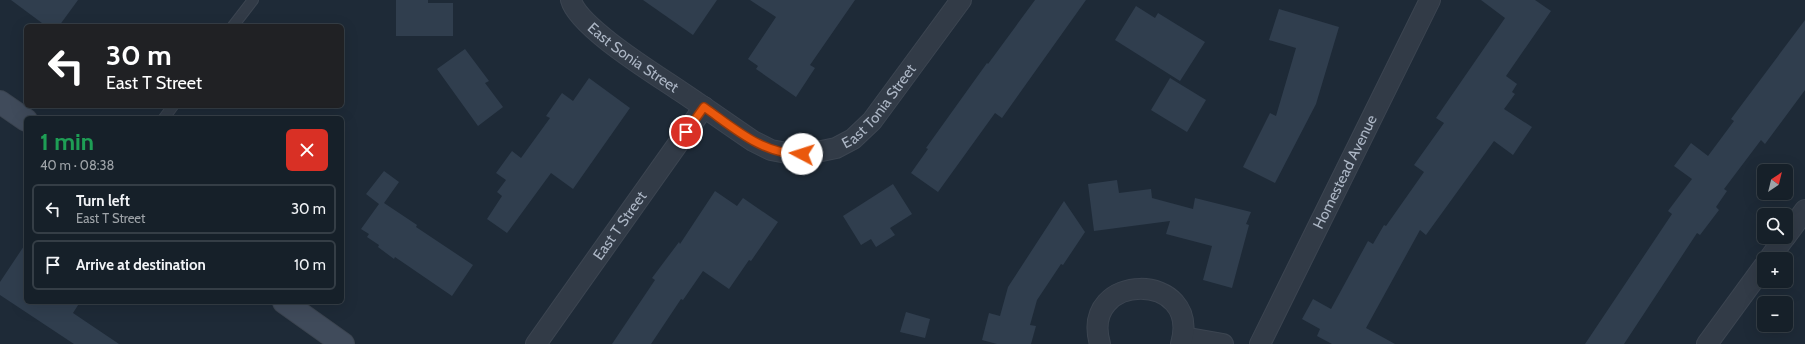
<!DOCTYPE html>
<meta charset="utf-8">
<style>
:root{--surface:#162029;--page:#1f2831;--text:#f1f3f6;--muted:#9ea3a8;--line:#353e46}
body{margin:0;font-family:Cabin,sans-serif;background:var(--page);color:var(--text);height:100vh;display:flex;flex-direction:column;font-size:15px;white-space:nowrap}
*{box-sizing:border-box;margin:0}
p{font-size:13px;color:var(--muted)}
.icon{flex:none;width:22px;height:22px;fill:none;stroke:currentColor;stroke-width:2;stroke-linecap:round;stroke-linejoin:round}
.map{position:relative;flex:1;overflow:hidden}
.drawer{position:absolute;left:24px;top:116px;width:320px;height:188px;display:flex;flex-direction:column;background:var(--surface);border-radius:6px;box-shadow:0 4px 16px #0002,0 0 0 1px var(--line)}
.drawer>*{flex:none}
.top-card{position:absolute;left:24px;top:24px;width:320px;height:84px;border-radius:6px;box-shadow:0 4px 16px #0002,0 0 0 1px var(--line);background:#202124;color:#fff;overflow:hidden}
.needle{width:26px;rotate:35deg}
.controls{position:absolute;left:1757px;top:164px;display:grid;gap:8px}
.controls a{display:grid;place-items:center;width:36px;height:36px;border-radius:6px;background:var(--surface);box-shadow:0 4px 16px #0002,0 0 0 1px var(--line);font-size:20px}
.pin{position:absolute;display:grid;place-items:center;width:34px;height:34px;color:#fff;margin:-17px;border:2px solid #fff;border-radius:50%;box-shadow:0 1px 4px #0007}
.me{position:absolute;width:44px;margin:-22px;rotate:275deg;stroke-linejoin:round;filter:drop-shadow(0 0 3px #0008)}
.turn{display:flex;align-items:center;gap:14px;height:84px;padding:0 16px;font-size:18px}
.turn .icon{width:52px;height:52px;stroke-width:2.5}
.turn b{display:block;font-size:28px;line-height:34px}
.round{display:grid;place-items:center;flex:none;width:42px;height:42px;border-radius:6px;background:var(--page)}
.headline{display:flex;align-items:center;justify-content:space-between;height:68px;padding:0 16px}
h1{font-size:24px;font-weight:700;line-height:30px;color:#1e9e55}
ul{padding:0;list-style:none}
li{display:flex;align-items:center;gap:12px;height:50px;margin:0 8px 6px;padding:0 8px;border:2px solid var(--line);border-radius:6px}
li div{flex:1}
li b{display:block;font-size:15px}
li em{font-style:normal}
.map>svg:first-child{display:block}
.building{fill:#303e4e}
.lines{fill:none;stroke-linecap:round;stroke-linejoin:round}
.lane-casing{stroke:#3c4551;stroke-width:12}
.street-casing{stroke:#3c4551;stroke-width:22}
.secondary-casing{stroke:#3c4551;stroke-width:24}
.lane{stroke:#323b47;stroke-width:10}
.street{stroke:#323b47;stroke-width:20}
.secondary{stroke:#404b5b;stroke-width:22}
.route-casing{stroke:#983908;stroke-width:10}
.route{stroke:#ea580c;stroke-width:7}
.labels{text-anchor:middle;stroke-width:4;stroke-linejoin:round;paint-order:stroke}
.street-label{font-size:15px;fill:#acb6c5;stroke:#18212c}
</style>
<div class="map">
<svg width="1805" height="344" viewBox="0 0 1805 344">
<rect width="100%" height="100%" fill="#1e2a37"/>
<g class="building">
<polygon points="11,0 78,0 59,26 46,26"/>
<polygon points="396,0 428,0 428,3 453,3 453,36 396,36"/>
<polygon points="643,0 717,0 693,35"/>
<polygon points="750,0 855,0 810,65 815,68 796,97 756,69 758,66 748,59 776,17"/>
<polygon points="1035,0 1086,0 1002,118 995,113 938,192 911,173 928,149 926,148 987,63 988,64"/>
<polygon points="1481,0 1535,0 1551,11 1506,76 1517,84 1512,92 1515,94 1504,109 1532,127 1513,155 1494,141 1426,235 1420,230 1366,328 1395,344 1332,344 1317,336 1320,329 1302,319 1313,299 1331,309 1368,241 1373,244 1384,225 1386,226 1424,172 1414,165 1444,123 1436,118 1505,18"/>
<polygon points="1136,6 1155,18 1158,13 1205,42 1180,81 1115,40"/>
<polygon points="1279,9 1339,27 1316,104 1275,183 1243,167 1270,113 1276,116 1296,48 1269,40"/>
<polygon points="1805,20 1805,90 1765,144 1761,140 1724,189 1727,191 1716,207 1719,210 1700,235 1697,233 1624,344 1585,344 1672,214 1668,211 1692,179 1674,166 1691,143 1708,156 1734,121 1731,119"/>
<polygon points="465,49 489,81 485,83 503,107 478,126 437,69"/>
<polygon points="589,78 630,108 573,189 551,173 507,233 487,219 502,196 497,192 506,180 496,173 512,151 521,158 550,118 546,116 562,93 573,101"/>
<polygon points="1170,78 1206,100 1187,132 1151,110"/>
<polygon points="384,171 399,182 384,203 417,225 416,227 473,265 452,296 395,257 394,259 378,247 379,245 367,237 369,234 361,229 379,204 366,194"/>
<polygon points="1117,180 1119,193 1151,189 1152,198 1193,209 1195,198 1251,212 1246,224 1249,225 1232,288 1203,280 1212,246 1166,234 1170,221 1094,231 1088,184"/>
<polygon points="893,184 912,214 890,228 895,235 876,247 871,239 861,245 843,216"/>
<polygon points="715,191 737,206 743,198 778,222 751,261 749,260 729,289 703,271 683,300 681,299 651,344 612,344 655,280 652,278 679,242 680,244"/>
<polygon points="1064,201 1085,232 1063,265 1061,264 1037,300 1030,325 1036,326 1031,344 997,344 982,340 989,313 1000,316 1008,287"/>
<polygon points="26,243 26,302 80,302 73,313 119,344 74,344 0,295 0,282"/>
<polygon points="906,312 930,319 925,338 900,332"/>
</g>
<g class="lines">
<g class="lane-casing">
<g id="lane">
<polyline points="233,26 253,0"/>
<polyline points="164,118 173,106"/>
</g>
</g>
<g class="street-casing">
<g id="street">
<path id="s1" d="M571 0C578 27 655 74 680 91 704 107 728 124 753 141L771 150 792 154 812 153 836 148 853 139 872 121 961 0"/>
<polyline points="1786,236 1805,210"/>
<polyline points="1769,259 1785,237"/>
<polyline points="1183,337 1223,344"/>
<path id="s2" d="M536 344 704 107"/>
<path d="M1100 344C1079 271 1202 270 1181 344"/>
<path id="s3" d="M1260 344 1430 0"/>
<polyline points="1707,344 1764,266"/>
</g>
</g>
<g class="secondary-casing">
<g id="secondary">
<polyline points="0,102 26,120"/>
<polyline points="284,302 343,344"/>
</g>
</g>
<use href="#lane" class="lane"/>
<use href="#street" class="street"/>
<use href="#secondary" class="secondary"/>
</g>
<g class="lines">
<g class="route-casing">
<path id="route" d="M686 132 704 107C734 128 763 155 802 154"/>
</g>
<use href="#route" class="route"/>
</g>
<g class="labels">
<g class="street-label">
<text dy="5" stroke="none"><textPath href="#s1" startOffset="86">East Sonia Street</textPath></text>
<text dy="5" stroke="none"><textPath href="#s1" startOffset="379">East Tonia Street</textPath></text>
<text dy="5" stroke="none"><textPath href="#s3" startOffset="192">Homestead Avenue</textPath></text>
<text dy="5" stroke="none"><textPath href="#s2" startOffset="145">East T Street</textPath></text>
</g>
</g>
</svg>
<div class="controls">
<a><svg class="needle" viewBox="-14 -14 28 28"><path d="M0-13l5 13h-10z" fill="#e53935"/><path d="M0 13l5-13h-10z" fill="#9ea3a8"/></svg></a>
<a><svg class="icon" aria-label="search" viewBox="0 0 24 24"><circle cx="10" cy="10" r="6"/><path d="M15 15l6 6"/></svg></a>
<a>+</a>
<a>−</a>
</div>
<div class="pin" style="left:686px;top:132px;background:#d93025"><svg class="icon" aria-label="arrive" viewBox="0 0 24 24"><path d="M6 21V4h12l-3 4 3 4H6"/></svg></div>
<svg class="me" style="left:802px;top:154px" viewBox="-20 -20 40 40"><circle r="19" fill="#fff"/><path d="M0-13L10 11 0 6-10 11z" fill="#ea580c"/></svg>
<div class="top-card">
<div class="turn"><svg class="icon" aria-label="left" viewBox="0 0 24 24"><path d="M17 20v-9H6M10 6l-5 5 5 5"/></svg><div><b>30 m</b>East T Street</div></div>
</div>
<section class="drawer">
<div class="headline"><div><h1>1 min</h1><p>40 m · 08:38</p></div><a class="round" style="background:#d93025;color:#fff"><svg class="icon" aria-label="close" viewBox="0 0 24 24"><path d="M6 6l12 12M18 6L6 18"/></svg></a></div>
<ul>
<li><svg class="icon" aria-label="left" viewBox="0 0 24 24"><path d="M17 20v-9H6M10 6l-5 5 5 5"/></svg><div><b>Turn left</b><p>East T Street</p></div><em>30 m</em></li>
<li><svg class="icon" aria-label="arrive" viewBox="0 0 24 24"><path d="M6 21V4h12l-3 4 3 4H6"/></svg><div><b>Arrive at destination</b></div><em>10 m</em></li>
</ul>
</section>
</div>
